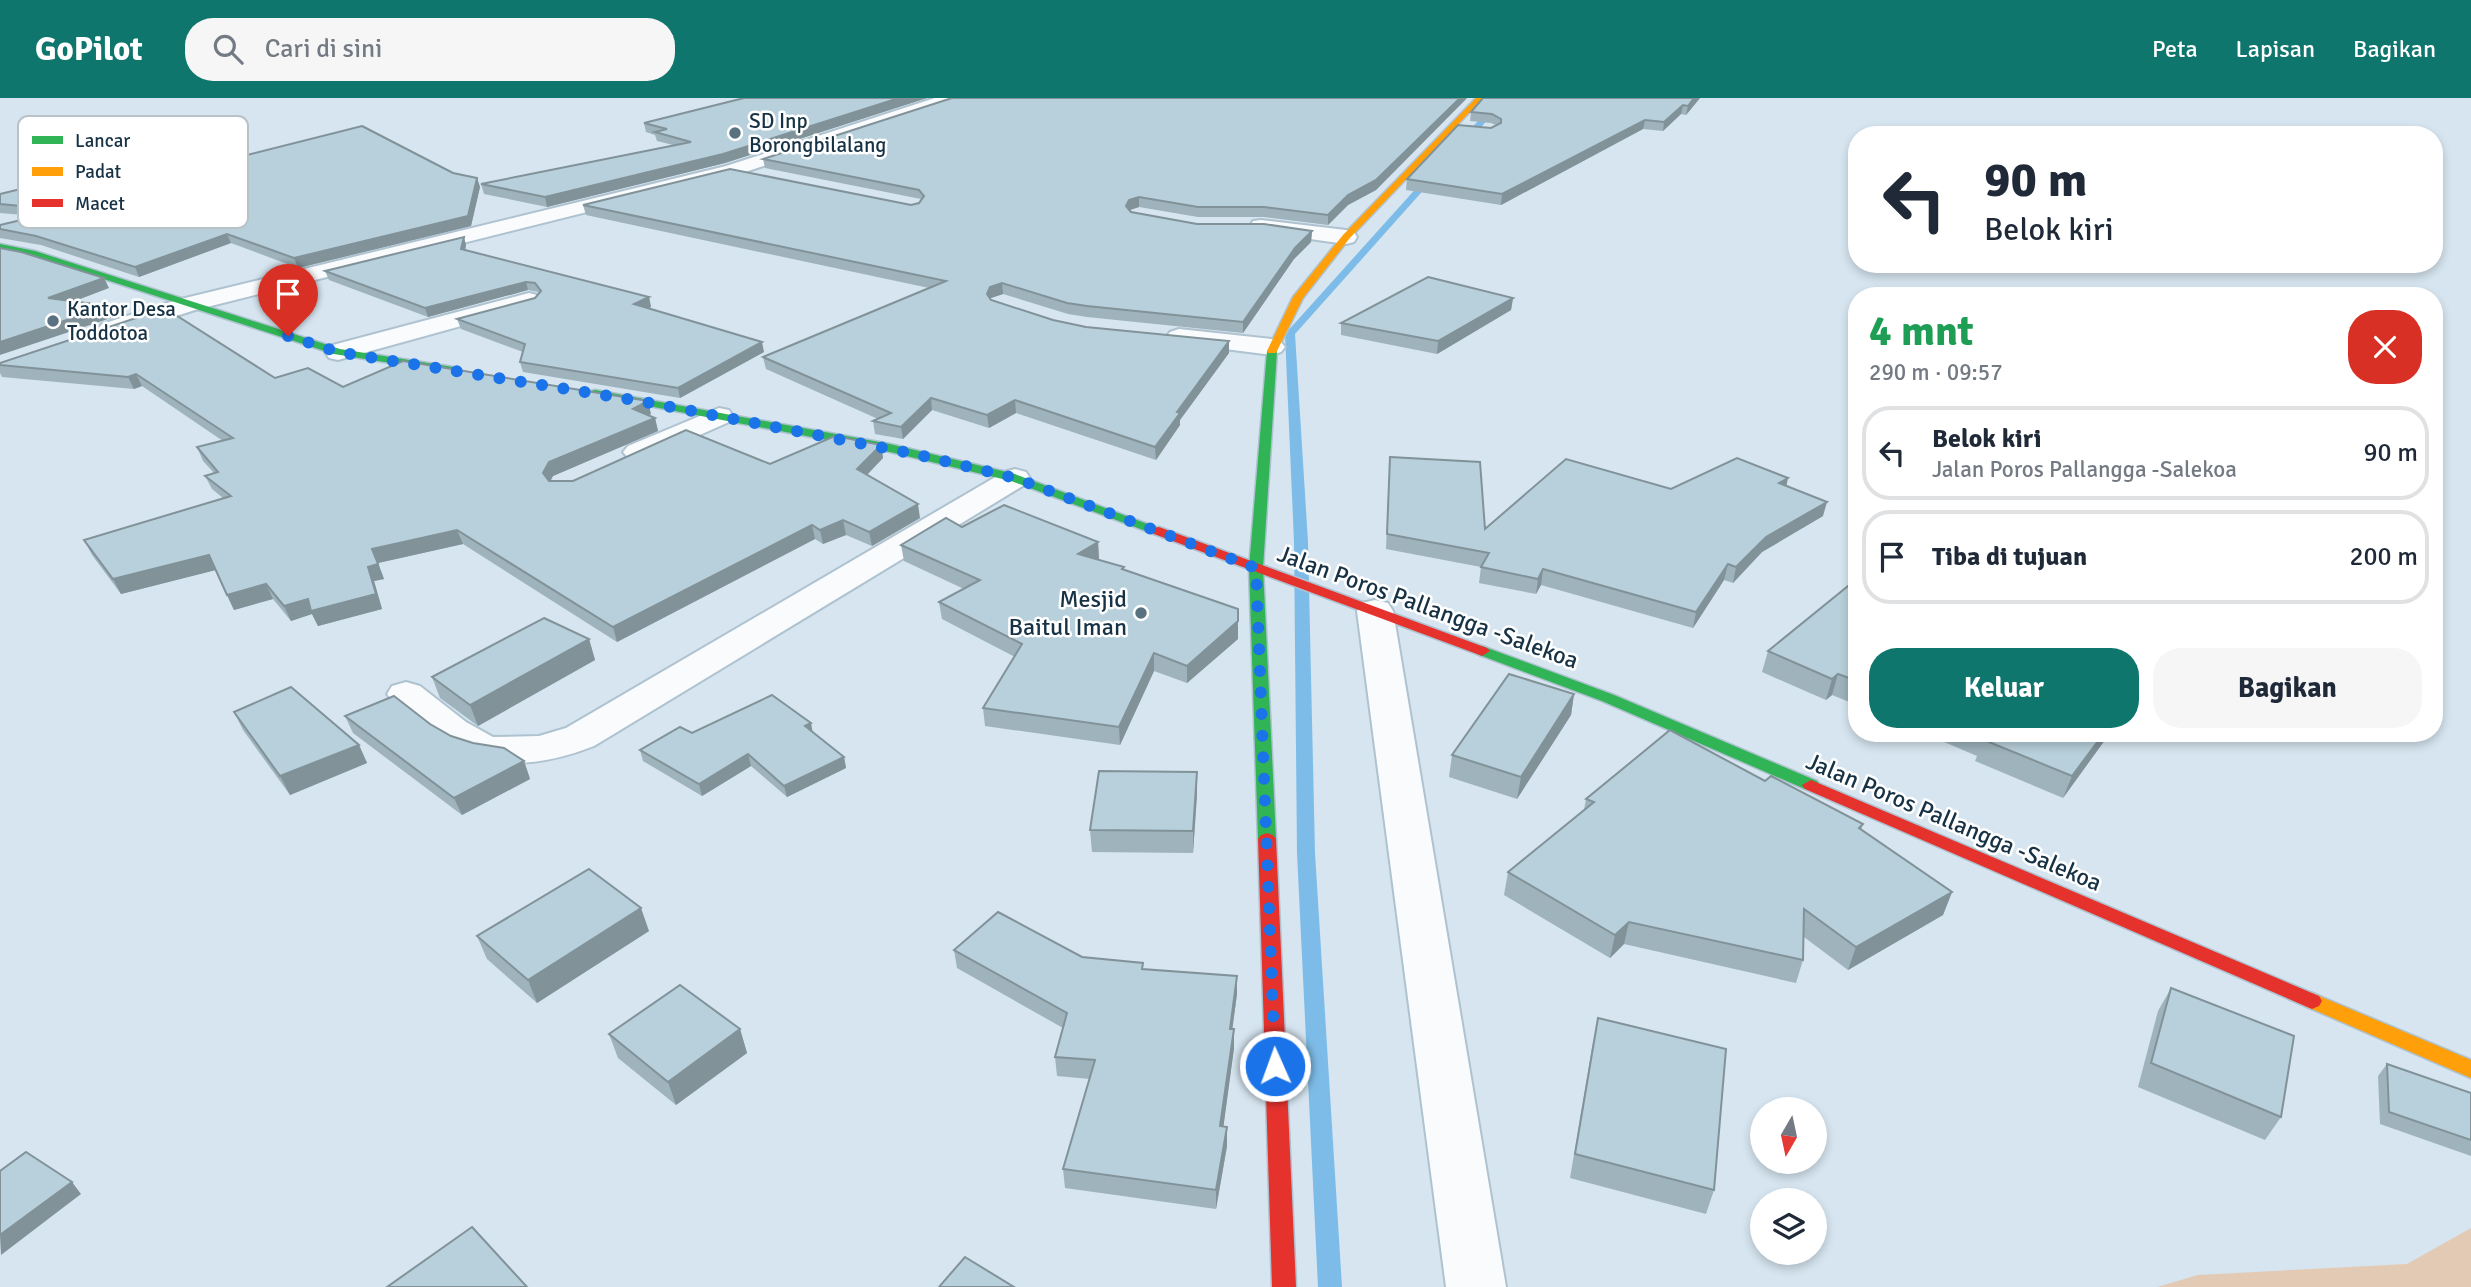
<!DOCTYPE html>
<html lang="id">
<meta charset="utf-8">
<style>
:root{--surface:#fff;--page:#f6f6f7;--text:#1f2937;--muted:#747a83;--line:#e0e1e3;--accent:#0f766e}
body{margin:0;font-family:Signika,sans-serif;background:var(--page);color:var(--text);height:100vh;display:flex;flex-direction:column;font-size:26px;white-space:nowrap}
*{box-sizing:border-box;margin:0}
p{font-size:23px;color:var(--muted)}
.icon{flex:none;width:38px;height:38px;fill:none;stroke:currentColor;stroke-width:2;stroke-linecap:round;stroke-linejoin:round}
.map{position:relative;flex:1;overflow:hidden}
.sheet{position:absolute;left:1848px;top:189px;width:595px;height:455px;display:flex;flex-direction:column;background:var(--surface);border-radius:28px;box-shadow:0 4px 10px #0003}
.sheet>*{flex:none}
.guide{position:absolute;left:1848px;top:28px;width:595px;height:147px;border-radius:28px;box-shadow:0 4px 10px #0003;background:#fff;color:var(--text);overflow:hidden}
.needle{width:46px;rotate:189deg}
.fabs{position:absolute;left:1750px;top:999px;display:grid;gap:14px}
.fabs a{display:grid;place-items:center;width:77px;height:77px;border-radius:50%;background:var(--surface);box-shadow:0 4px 10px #0003;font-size:35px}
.pin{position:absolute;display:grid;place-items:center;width:60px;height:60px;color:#fff;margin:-72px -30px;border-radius:50% 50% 50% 0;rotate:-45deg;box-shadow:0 0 7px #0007}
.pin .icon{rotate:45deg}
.me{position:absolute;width:77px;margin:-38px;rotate:358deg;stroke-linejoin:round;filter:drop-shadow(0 0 5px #0008)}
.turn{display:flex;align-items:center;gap:24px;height:147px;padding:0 21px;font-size:32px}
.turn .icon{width:91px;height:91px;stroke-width:2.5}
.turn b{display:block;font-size:49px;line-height:60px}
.round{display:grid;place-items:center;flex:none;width:74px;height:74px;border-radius:28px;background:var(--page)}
.head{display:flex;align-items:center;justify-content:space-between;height:119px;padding:0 21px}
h1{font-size:42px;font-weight:800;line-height:52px;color:#1e9e55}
.button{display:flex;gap:14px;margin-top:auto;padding:14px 21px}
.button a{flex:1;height:80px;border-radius:28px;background:var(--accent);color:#fff;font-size:28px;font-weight:800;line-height:80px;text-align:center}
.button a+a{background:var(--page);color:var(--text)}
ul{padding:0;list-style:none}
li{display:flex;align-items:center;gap:21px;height:94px;margin:0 14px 10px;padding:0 7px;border:4px solid var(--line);border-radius:28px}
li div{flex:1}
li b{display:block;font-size:26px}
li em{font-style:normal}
header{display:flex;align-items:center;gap:42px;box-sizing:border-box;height:98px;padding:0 35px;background:var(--accent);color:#fff}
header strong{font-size:33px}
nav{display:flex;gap:38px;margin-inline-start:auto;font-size:24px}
.search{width:490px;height:63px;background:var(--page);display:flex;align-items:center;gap:18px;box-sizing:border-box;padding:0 24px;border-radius:28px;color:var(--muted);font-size:26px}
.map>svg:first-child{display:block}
.green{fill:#e3cab4}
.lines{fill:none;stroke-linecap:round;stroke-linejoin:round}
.stream{fill:#7dbce8;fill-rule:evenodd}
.street-casing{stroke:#aec2d0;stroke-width:4}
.fast-casing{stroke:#aec2d0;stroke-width:3}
.slow-casing{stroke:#aec2d0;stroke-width:3}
.jam-casing{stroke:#aec2d0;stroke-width:3}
.street{fill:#f9fbfd;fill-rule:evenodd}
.fast{fill:#30b455;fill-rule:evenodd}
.slow{fill:#ff9f0a;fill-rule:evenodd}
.jam{fill:#e5322d;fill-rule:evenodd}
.wall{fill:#9eb3bc}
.shaded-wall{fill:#819299}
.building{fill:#b8d0db;stroke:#819299;stroke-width:2}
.route{stroke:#1a73e8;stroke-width:12;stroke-dasharray:0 21.6}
.poi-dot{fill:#5a7181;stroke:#fff;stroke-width:2.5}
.labels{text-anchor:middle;stroke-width:5;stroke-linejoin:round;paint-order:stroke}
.far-poi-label{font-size:21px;fill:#173245;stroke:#fff;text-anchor:start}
.poi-label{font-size:24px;fill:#173245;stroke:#fff;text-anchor:end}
.street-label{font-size:24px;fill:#173245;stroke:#fff}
.key{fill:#fff;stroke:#b9c2c7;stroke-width:2}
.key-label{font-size:19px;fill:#173245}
</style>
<header>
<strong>GoPilot</strong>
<div class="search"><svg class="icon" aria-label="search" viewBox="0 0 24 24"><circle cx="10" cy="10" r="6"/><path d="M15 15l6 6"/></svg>Cari di sini</div>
<nav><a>Peta</a><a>Lapisan</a><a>Bagikan</a></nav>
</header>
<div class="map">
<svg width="2471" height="1189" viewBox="0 0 2471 1189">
<rect width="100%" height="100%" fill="#d6e5f0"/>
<polygon class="green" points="2471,1130 2471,1189 2157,1189 2198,1177 2407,1166"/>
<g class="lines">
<g class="stream">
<polygon points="1500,0 1507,0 1467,45 1461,45 1461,41"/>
<polygon points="1429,76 1436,78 1295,236 1308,444 1315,755 1342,1189 1318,1189 1297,755 1294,444 1285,236"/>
</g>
<g class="street-casing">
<g id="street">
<polygon points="935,0 960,0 958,4 739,76 195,212 111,239 102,236 98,231 102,226 177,202 726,68"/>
<polygon points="1261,122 1346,132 1354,134 1357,139 1354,144 1346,146 1253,133 1250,128 1253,123"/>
<polygon points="529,195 537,197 541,202 537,207 338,262 329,260 325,254 329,248"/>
<polygon points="1179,231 1272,241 1281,244 1285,249 1281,254 1272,257 1170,244 1166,239 1170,234"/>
<polygon points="719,310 729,312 733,318 729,324 648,360 638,363 628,360 623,354 628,348"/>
<path d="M1015 371 1026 374 1030 380 1026 386 594 648C528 674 473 672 418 626 407 617 395 608 387 596L392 588 406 584 420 588 466 624 493 639 539 638 566 630 1004 374Z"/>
<polygon points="1375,502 1388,505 1393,513 1506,1189 1446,1189 1357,513 1362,505"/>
</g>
</g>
<g class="fast-casing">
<g id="fast">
<polygon points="0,146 35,153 340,251 453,269 458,272 453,275 334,256 30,157 0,152"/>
<polygon points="1272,250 1277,253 1263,470 1276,741 1273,745 1261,745 1258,741 1249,470 1267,253"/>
<polygon points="595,292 890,346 1015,376 1166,433 1164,436 1154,436 1011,383 890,354 591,297 591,293"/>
<polygon points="1482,548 1614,597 1817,683 1820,687 1811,692 1805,691 1602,603 1477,556 1474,553 1477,550"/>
</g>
</g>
<g class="slow-casing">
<g id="slow">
<polygon points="1476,0 1483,0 1349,141 1303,200 1276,255 1268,255 1267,253 1293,199 1343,137"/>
<polygon points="2312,895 2471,962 2471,980 2305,908 2302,903 2305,898"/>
</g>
</g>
<g class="jam-casing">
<g id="jam">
<polygon points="1159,429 1487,550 1490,553 1482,558 1477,556 1154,436 1154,430"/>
<polygon points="1811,682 2319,898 2322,903 2319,908 2312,911 2305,908 1805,691 1802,687"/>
<polygon points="1267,735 1273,737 1276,741 1296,1189 1272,1189 1258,741 1261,737"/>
</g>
</g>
<use href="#street" class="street"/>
<use href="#fast" class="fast"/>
<use href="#slow" class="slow"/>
<use href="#jam" class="jam"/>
</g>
<g class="wall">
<polygon points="744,0 927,0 725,65 547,109 484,96 481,86 673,47 657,43 655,37 646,34 644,25"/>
<polygon points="952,0 1467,0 1376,92 1348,107 1328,127 1264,119 1198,119 1139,109 1130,112 1131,114 1197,126 1312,133 1311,144 1294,161 1243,235 1087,219 1068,216 1003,196 991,200 991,202 1053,222 1086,229 1229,243 1229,255 1180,322 1180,327 1156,362 1016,315 989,330 932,312 903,341 875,336 873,323 878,321 766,271 763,259 929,190 586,117 583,107 911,107 919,105 921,102 921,101 765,70 763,61"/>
<polygon points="1483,0 1700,0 1686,17 1681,16 1663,33 1643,31 1501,107 1406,92 1407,81 1496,27 1491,25 1470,23 1471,14"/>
<polygon points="192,71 453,75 477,80 480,89 471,128 298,170 231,145 139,179 41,147 0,140 0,127 36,118 0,115 0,96"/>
<polygon points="466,147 465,152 649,199 651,209 648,210 764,254 680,300 523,274 520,264 523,254 461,231 457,221 535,200 539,196 538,194 528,192 428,219 329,182 325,173"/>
<polygon points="1513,200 1511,212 1437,256 1341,237 1341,225"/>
<polygon points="0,265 275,280 343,289 651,316 648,317 655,320 658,333 553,378 550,383 573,383 770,366 881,347 883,360 867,377 920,420 872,448 846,437 823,446 815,441 617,544 463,446 378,465 384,481 374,483 382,511 318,528 312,516 291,523 273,501 234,512 215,472 121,496 92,457 84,442 223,400 212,391 205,378 214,375 203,363 197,349 223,343 142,288 134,291 2,279 0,275"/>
<polygon points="1389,374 1485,431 1671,391 1787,388 1823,418 1762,454 1733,485 1724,482 1693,530 1541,487 1536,496 1479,485 1481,469 1386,451"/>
<polygon points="962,429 1098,444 1099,461 1098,462 1124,469 1124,472 1238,541 1187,585 1154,573 1120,647 985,628 983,610 1015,559 942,521 939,504 964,491 904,463 901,447"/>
<polygon points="1857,486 1857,607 1832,597 1826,602 1762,574 1768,553"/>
<polygon points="589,541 595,562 478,628 440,600 432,579"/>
<polygon points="1574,596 1571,617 1517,701 1449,679 1452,657"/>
<polygon points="234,614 359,647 367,665 290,697 243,632"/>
<polygon points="345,618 451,638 524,663 530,681 462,717 353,635"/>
<polygon points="813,634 844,659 846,670 787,699 751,668 702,698 643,663 640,652 692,635"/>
<polygon points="1923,635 2110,635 2063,700 1975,663 1977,658"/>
<polygon points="1765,683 1863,726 1861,732 1952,794 1943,817 1848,872 1804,839 1803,862 1796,885 1624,846 1610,860 1504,797 1508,774 1584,712 1586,701"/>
<polygon points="1197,696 1193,755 1092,754 1090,732"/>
<polygon points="649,833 537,905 487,861 477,838"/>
<polygon points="954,852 1082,859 1143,865 1143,871 1237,878 1237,896 1232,931 1234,950 1223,1029 1227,1029 1227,1048 1216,1111 1065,1090 1063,1071 1090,981 1057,978 1055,959 1063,930 957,870"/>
<polygon points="2171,890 2281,1019 2265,1042 2138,989 2158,913"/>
<polygon points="1598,920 1714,1092 1706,1116 1570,1080 1593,944"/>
<polygon points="740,931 747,955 676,1007 618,960 609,936"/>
<polygon points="2387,966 2471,995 2471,1058 2380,1026 2378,978"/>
</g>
<g class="shaded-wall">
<polygon points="899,0 927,0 725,65 547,109 545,99"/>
<polygon points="1460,0 1467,0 1376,92 1348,107 1328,127 1328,117 1348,97"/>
<polygon points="1694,0 1700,0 1686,17 1688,8"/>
<polygon points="1683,7 1681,16 1663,33 1664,24"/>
<polygon points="1645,22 1643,31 1501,107 1502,96"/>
<polygon points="477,80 480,89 471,128 298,170 294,160"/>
<polygon points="1139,99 1139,109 1130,112 1126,108 1129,102"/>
<polygon points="1312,133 1311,144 1294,161 1243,235 1243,224 1295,150"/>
<polygon points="227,136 231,145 139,179 135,169"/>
<polygon points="464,139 466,147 464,159 461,151"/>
<polygon points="104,180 109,190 54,211 48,200"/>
<polygon points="526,184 528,192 428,219 425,210"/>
<polygon points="1002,185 1003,196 991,200 988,207 987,196 990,189"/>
<polygon points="649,199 651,209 636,215 634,206"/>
<polygon points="1513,200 1511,212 1437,256 1438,243"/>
<polygon points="109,208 114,219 0,257 0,244"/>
<polygon points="1229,243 1229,255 1180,322 1180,327 1156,362 1155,349 1177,314"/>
<polygon points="762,244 764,254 680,300 678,290"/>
<polygon points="136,276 142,288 134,291 128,279"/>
<polygon points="931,300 932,312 903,341 901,329"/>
<polygon points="1015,302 1016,315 989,330 987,317"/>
<polygon points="648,303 651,316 636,324 633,311"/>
<polygon points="655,320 658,333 553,378 548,388 543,375 549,364"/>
<polygon points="881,347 883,360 859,385 857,371"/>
<polygon points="1788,380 1785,395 1779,385"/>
<polygon points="1827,404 1823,418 1762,454 1733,485 1736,469 1766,439"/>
<polygon points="918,406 920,420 872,448 869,434"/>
<polygon points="843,422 846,437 823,446 820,432"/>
<polygon points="812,427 815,441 617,544 613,529"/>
<polygon points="457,432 463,446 378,465 384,481 374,483 382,511 318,528 312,516 291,523 284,508 372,451"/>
<polygon points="1098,444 1099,461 1079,473 1078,456"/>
<polygon points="209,457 216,472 121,496 113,481"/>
<polygon points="1728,466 1724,482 1693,530 1696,514"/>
<polygon points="1543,471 1541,487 1536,496 1538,481"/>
<polygon points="266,486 273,501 234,512 227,497"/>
<polygon points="1238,523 1238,541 1187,585 1187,568"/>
<polygon points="589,541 595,562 478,628 470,607"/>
<polygon points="1154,555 1154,573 1120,647 1119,629"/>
<polygon points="1838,576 1832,597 1826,602 1832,581"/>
<polygon points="1574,596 1571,617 1517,701 1521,679"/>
<polygon points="811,625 813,636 805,628"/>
<polygon points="2104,635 2110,635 2063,700 2072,678"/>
<polygon points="359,647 367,665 290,697 280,678"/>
<polygon points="748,656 751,668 702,698 699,686"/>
<polygon points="844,659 846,670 787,699 784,688"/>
<polygon points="524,663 530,681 462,717 454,700"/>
<polygon points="1197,674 1197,696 1193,755 1193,733"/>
<polygon points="1952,794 1943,817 1848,872 1856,849"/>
<polygon points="641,810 649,833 537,905 528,882"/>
<polygon points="1629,824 1624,846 1610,860 1615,837"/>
<polygon points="1237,878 1237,896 1230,949 1230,931"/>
<polygon points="740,931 747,955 676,1007 668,984"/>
<polygon points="1234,931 1234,950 1221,1047 1220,1028"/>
<polygon points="1227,1029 1227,1048 1216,1111 1216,1092"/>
<polygon points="72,1084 81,1096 1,1157 0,1137"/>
</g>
<g class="building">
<polygon points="744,0 899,0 723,56 545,99 481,86 691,44 655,34 667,31 644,25"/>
<polygon points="952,0 1460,0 1376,82 1348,97 1328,117 1264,109 1198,109 1139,99 1129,102 1126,108 1131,114 1197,126 1264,126 1312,133 1295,150 1243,224 1087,208 1067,205 1002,185 990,189 987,196 991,202 1053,222 1086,229 1229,243 1177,314 1180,315 1155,349 1015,302 987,317 931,300 901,329 873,323 891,315 763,259 946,183 583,107 730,71 911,107 919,105 924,98 919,92 763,61"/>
<polygon points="1483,0 1694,0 1688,8 1683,7 1664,24 1645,22 1502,96 1407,81 1458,27 1491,30 1501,25 1501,21 1492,16 1471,14"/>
<polygon points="362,28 453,75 477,80 468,118 294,160 227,136 135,169 36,138 0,131 0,127 63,112 0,106 0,96 147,60 192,71"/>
<polygon points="464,139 461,151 649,199 634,206 762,244 678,290 520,264 525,246 457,221 535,200 541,193 535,185 526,184 425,210 325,173"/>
<polygon points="0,150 21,154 104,180 48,200 109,208 0,244"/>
<polygon points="1428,179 1513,200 1438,243 1341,225"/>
<polygon points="154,214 174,216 275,280 308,270 343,289 403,263 648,303 633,311 655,320 549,364 543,375 549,383 573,383 686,332 770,366 835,338 881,347 857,371 918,406 869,434 843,422 820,432 812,427 613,529 457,432 372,451 378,466 368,469 376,496 311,513 308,501 284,508 266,486 227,497 209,457 113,481 84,442 231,398 205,378 218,374 197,349 233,340 136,276 128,279 0,267 0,265"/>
<polygon points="1390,359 1480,364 1485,431 1566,361 1671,391 1737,360 1788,380 1779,385 1827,404 1766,439 1736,469 1728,466 1696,514 1543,471 1538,481 1481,469 1489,455 1387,436"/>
<polygon points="1004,407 1098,444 1078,456 1124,469 1122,471 1238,511 1238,523 1187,568 1154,555 1119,629 983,610 1022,546 939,504 980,482 901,447 946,420 962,429"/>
<polygon points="1853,484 1857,486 1857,583 1838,576 1832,581 1768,553"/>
<polygon points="544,520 589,541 470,607 432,579"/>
<polygon points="1509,576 1574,596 1521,679 1452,657"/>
<polygon points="291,589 359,647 280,678 234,614"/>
<polygon points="772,597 811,625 805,628 844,659 784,688 748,656 699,686 640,652 680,629 692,635"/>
<polygon points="394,598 430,626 451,638 473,645 504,650 524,663 454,700 345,618"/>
<polygon points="1670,632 1765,683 1771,678 1863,726 1859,730 1952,794 1856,849 1804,811 1803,862 1629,824 1615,837 1508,774 1594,704 1586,701"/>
<polygon points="1982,635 2104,635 2072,678 1984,642 1987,637"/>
<polygon points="1099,673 1197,674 1193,733 1090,732"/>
<polygon points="589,771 641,810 528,882 477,838"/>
<polygon points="998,814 1082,859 1143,865 1142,871 1237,878 1230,931 1234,931 1220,1028 1227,1029 1216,1092 1063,1071 1095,962 1055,959 1067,915 954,852"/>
<polygon points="680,887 740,931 668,984 609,936"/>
<polygon points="2171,890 2294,938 2281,1019 2151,965"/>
<polygon points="1598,920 1726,951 1714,1092 1575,1056"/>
<polygon points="2387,966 2471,995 2471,1042 2389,1014"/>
<polygon points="26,1054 72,1084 0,1137 0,1073"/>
<polygon points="472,1129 527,1189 387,1189"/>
<polygon points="965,1159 1014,1189 939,1189"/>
</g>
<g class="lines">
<polyline class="route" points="288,238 338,254 640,303 915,356 1015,380 1256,470 1275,968"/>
</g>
<g class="poi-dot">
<circle cx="735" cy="35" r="7"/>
<circle cx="53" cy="223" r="7"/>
<circle cx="1141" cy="515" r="7"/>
</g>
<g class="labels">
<g class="far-poi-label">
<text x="749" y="30">SD Inp<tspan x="749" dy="24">Borongbilalang</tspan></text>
<text x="67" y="218">Kantor Desa<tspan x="67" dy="24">Toddotoa</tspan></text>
</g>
<g class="poi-label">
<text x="1127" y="509">Mesjid<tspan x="1127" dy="28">Baitul Iman</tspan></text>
</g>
<g class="street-label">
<text transform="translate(1428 509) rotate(20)" y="8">Jalan Poros Pallangga -Salekoa</text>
<text transform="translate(1954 724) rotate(23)" y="8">Jalan Poros Pallangga -Salekoa</text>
</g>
</g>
<rect x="18" y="18" width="230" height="112" rx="10" class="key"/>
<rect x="32" y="38" width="31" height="8" fill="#30b455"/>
<rect x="32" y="69" width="31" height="9" fill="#ff9f0a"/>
<rect x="32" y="101" width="31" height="8" fill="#e5322d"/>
<g class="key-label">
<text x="75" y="49">Lancar</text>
<text x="75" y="80">Padat</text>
<text x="75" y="112">Macet</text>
</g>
</svg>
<div class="fabs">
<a><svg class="needle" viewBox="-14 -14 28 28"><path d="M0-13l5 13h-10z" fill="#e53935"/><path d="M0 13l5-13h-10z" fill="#747a83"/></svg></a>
<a><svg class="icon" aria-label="layers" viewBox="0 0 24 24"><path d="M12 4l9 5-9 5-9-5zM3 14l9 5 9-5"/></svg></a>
</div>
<div class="pin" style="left:288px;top:238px;background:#d93025"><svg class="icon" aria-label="arrive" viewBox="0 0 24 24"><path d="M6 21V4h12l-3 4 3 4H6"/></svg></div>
<svg class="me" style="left:1275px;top:968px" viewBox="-20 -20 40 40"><circle r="17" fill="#1a73e8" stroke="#fff" stroke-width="3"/><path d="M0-11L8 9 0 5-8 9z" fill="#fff"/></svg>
<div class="guide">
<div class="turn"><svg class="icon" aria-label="left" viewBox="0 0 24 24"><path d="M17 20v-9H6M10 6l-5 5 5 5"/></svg><div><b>90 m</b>Belok kiri</div></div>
</div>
<section class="sheet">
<div class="head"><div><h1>4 mnt</h1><p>290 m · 09:57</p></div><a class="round" style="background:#d93025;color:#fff"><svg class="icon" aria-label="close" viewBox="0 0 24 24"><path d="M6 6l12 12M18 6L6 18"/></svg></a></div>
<ul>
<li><svg class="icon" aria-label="left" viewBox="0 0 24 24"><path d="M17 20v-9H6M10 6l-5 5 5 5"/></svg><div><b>Belok kiri</b><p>Jalan Poros Pallangga -Salekoa</p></div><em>90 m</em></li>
<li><svg class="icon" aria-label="arrive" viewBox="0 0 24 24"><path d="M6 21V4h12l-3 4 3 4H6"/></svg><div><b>Tiba di tujuan</b></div><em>200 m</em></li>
</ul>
<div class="button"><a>Keluar</a><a>Bagikan</a></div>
</section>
</div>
